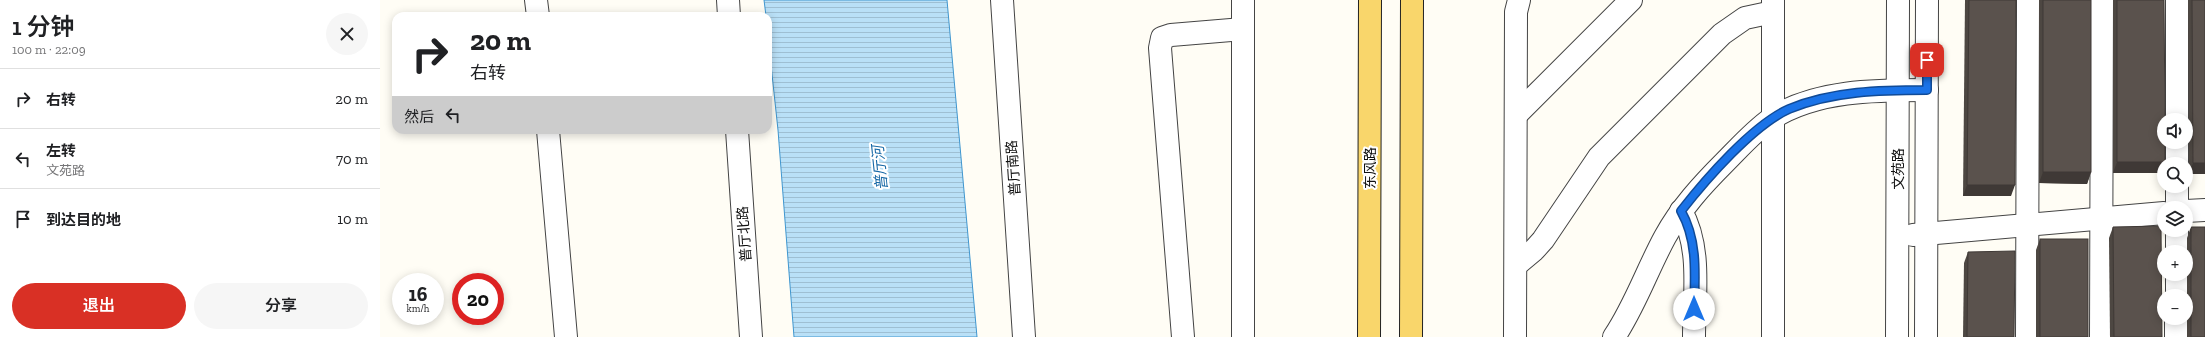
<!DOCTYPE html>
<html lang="zh">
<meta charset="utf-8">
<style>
:root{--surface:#fff;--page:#f6f6f6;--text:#202124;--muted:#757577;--line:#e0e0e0;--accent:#d93025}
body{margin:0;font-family:"Zilla Slab","Noto Sans SC",serif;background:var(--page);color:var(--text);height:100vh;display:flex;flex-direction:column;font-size:15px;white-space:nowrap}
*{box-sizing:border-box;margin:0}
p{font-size:13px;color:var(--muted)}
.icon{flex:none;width:22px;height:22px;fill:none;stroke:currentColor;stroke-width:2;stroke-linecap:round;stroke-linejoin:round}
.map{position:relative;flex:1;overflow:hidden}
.details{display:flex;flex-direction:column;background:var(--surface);width:380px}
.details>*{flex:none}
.guide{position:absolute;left:12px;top:12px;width:380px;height:122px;border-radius:12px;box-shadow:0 2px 10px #0003;background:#fff;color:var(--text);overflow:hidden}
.tools{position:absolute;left:1777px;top:113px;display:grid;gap:8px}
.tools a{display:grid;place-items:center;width:36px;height:36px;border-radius:50%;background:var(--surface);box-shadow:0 2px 10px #0003;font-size:20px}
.speed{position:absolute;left:12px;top:273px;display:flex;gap:8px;font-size:20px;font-weight:700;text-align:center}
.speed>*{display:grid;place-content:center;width:52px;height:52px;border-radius:50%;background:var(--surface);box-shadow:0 2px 10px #0003;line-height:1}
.speed small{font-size:10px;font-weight:400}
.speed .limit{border:6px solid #d22;background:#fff;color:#111}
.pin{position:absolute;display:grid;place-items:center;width:34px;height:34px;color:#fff;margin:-17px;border-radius:8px;box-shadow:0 2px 6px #0006}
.me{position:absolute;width:44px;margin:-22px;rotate:0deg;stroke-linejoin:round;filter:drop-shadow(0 0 3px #0008)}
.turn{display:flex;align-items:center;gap:14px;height:84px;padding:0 12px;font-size:18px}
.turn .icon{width:52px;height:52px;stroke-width:2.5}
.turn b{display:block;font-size:28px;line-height:34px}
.then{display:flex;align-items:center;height:38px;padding:0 12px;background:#0003;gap:8px;font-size:15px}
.round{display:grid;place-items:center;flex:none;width:42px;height:42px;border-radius:21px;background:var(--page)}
.headline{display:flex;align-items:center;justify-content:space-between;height:68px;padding:0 12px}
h1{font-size:24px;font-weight:600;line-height:30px}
.button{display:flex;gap:8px;margin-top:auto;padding:8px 12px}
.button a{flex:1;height:46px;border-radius:24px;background:var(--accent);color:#fff;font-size:16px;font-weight:600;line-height:46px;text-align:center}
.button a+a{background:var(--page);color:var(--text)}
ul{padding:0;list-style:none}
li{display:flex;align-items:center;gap:12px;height:60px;padding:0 12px;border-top:1px solid var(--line)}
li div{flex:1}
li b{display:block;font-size:15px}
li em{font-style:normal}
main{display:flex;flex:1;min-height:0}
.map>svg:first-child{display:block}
.water{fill:url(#water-rules);stroke:#3f96cf}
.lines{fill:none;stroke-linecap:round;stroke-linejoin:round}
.minor-casing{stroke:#444;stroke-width:24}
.major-casing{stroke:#222;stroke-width:24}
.minor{stroke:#fff;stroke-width:22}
.major{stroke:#f9d66b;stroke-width:22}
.wall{fill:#4d4742}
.shaded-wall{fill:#3f3936}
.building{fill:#5a524d;stroke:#3f3936}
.route-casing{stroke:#114b97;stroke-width:10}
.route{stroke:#1a73e8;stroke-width:7}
.labels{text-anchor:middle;stroke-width:4;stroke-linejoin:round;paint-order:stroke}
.street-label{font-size:14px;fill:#111;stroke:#fff}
.water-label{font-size:15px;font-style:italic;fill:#1768a6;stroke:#fff}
</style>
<main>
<section class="details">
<div class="headline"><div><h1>1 分钟</h1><p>100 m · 22:09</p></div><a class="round"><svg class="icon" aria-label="close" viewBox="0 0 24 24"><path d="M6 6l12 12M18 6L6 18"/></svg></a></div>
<ul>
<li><svg class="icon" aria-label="right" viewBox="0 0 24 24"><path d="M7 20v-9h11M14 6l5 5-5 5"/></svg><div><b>右转</b></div><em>20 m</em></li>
<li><svg class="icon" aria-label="left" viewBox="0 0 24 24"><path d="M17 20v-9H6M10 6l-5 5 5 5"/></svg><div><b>左转</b><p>文苑路</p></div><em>70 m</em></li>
<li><svg class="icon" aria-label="arrive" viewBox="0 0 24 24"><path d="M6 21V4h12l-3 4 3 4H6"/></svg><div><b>到达目的地</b></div><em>10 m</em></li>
</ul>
<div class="button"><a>退出</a><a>分享</a></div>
</section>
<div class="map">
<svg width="1825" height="337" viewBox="0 0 1825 337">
<defs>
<pattern id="water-rules" width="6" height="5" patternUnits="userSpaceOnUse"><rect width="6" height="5" fill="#b9e0f7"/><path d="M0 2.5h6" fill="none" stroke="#9ebfd3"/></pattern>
</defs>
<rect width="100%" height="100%" fill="#fffdf5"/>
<polygon class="water" points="384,0 567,0 597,337 414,337 398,130 388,37 388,16 386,16"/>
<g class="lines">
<g class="minor-casing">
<g id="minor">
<polyline points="156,0 158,16"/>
<polyline points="348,0 349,16"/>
<polyline points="622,0 644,337"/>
<polyline points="1136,115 1251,0"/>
<polyline points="1797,120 1797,0"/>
<polyline points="168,130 186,337"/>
<polyline points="357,130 371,337"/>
<polyline points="1797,164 1797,142"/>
<polyline points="1797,208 1797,186"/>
<path d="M1301 211C1322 248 1314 296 1314 337"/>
<polyline points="1806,211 1825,210"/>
<polyline points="1533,235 1784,213"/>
<polyline points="1797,252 1797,230"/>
<polyline points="1136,265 1154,250 1163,240 1219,157 1342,34 1365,18 1393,12"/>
<polyline points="1797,296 1797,274"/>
<polyline points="803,337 780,48 782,38 791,35 863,29"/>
<polyline points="863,337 863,0"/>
<polyline points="1135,337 1136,12 1139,0"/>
<path d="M1234 337C1255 306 1267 270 1285 237 1301 208 1322 185 1345 162 1360 147 1374 131 1391 119 1435 90 1496 90 1547 90"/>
<polyline points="1393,337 1393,0"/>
<polyline points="1517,337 1518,0"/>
<polyline points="1546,337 1547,0"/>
<polyline points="1647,337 1648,0"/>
<polyline points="1721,337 1722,0"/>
<polyline points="1796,337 1796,318"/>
</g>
</g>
<g class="major-casing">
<g id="major">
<polyline points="989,337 990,0"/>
<polyline points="1031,337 1032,0"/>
</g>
</g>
<use href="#minor" class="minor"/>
<use href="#major" class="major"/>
</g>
<g class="wall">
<polygon points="1585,0 1636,0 1631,196 1583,196"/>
<polygon points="1659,0 1711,0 1711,172 1707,184 1659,183"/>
<polygon points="1733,0 1784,0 1784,165 1781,173 1733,173"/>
<polygon points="1808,0 1825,0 1825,174 1809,174"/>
<polygon points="1733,227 1782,337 1730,337 1729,238"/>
<polygon points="1811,227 1825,337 1807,337 1807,238"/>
<polygon points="1660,239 1708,337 1656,337 1656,250"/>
<polygon points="1588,252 1634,337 1583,337 1584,263"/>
</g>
<g class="shaded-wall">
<polygon points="1737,162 1785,162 1781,173 1733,173"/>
<polygon points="1813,163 1825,163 1825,174 1809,174"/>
<polygon points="1663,172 1711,172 1707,184 1659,183"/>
<polygon points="1587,185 1635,185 1631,196 1583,196"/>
</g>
<g class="building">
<polygon points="1589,0 1636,0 1635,185 1587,185"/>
<rect x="1663" y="0" width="48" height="172"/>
<polygon points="1737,0 1784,0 1785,120 1784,120 1784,142 1785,142 1785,162 1737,162"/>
<polygon points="1812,0 1825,0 1825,163 1813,163"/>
<polygon points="1781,226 1782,337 1734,337 1733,227"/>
<rect x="1811" y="227" width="14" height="110"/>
<rect x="1660" y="239" width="48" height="98"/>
<polygon points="1635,251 1634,337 1587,337 1588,252"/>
</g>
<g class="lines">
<g class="route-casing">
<path id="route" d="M1314 309C1315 275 1318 241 1301 211 1326 179 1373 125 1409 109 1452 91 1501 90 1547 90V60"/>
</g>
<use href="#route" class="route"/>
</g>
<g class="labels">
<g class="street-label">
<text transform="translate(633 168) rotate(-94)" y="5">普厅南路</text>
<text transform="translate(990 168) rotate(-90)" y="5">东风路</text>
<text transform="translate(1518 169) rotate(-90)" y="5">文苑路</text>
<text transform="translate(364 234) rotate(-94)" y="5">普厅北路</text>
</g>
<g class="water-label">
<text transform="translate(500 168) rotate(-96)" y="5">普厅河</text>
</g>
</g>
</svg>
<div class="tools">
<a><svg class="icon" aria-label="sound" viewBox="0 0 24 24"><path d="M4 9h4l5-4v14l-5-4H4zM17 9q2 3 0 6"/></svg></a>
<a><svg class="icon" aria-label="search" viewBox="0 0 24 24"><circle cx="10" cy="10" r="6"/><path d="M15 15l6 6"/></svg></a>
<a><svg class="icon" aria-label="layers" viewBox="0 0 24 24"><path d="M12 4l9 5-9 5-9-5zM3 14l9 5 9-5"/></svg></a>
<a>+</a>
<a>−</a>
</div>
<div class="speed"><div>16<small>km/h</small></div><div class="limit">20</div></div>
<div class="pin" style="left:1547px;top:60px;background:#d93025"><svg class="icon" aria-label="arrive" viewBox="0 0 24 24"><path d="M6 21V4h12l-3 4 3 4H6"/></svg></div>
<svg class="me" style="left:1314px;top:309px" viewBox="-20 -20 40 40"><circle r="19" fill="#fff"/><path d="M0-13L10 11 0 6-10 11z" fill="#1a73e8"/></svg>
<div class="guide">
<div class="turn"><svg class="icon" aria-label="right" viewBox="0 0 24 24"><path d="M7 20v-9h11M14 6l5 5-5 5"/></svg><div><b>20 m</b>右转</div></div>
<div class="then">然后<svg class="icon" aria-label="left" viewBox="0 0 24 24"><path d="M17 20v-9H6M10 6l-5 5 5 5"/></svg></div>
</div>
</div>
</main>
